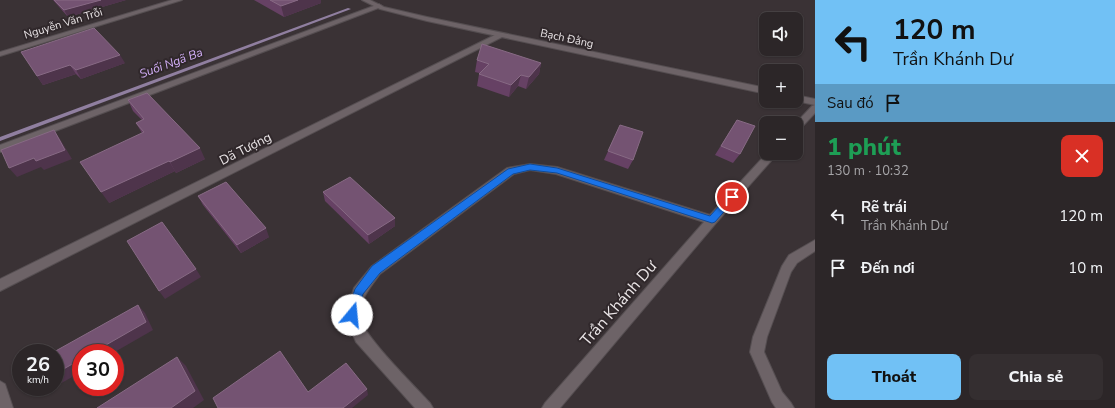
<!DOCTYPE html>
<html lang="vi">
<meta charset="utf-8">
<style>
:root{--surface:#2c2628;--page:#342e30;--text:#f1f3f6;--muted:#a6a5a8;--line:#484345;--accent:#71c1f5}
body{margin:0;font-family:"Nunito Sans",sans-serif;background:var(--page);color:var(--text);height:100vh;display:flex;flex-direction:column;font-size:15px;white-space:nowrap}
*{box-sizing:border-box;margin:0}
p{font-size:13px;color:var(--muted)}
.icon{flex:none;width:22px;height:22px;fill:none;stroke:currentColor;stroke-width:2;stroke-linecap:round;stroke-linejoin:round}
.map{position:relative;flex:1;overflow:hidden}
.sheet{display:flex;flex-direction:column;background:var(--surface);width:300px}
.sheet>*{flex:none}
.banner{background:#71c1f5;color:#111;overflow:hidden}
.buttons{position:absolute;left:759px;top:12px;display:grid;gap:8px}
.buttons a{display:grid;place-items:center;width:44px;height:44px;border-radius:8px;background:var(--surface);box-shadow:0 1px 3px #0004,0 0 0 1px var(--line);font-size:20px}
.speed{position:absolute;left:12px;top:344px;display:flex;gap:8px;font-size:20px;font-weight:700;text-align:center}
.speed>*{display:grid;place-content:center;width:52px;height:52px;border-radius:50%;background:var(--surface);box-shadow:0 1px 3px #0004,0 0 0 1px var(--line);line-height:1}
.speed small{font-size:10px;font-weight:400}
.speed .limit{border:6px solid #d22;background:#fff;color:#111}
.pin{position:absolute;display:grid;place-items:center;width:34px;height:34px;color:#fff;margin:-17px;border:2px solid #fff;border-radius:50%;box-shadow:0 1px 4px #0007}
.me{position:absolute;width:44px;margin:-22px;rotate:17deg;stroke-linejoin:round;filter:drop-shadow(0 0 3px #0008)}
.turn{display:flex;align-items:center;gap:14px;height:84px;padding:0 12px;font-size:18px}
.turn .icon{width:52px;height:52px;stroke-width:2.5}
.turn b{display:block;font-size:28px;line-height:34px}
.then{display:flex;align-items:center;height:38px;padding:0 12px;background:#0003;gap:8px;font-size:15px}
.round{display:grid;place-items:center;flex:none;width:42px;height:42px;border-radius:8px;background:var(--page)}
.head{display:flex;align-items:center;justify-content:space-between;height:68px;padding:0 12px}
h1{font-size:24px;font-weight:800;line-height:30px;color:#1e9e55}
.cta{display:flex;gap:8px;margin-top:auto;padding:8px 12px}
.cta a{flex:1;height:46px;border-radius:8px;background:var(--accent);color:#111;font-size:16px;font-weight:800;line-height:46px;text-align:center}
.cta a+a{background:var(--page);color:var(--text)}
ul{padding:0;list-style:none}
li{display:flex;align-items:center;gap:12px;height:52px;padding:0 12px}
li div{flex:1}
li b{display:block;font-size:15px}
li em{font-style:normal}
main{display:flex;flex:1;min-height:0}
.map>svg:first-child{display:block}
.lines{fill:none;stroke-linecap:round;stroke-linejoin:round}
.stream{fill:#907fa0;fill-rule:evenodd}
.service-casing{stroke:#554e51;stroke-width:2}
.minor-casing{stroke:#554e51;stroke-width:2}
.tertiary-casing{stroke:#554e51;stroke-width:2}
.service{fill:#6d6367;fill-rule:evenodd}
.minor{fill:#6d6367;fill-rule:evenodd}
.tertiary{fill:#6d6367;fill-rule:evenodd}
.wall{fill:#664164}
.shaded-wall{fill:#4e344b}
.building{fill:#745372;stroke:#876a84}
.route{fill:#1a73e8;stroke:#114b97}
.labels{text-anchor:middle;stroke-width:4;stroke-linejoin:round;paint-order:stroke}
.far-street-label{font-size:11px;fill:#eae5e7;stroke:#30282b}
.far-water-label{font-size:12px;font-style:italic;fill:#d4b0fa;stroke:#30282b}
.street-label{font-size:13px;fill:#eae5e7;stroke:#30282b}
.near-street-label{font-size:16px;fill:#eae5e7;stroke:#30282b}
</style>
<main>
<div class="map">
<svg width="815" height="408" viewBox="0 0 815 408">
<rect width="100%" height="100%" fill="#3a3235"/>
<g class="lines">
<polygon class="stream" points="348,8 351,9 0,141 0,137"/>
<g class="service-casing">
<polygon id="service" points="815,240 815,251 797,263 791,272 767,337 764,352 782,392 791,403 794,408 776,408 772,402 750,352 753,337 782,266 789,255"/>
</g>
<g class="minor-casing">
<g id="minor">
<polygon points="379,4 382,6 381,7 0,152 0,145"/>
<polygon points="499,33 502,33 506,35 0,291 0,279"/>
<polygon points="815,105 815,113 799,130 796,131 796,123 812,106"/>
<path d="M767 153H778L716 223 560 408H542L545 403 704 222 556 174 530 170 514 174 380 274C372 285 360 299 359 314 358 331 417 388 430 403L433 408H415L356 342 345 315 354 288 372 266 507 168 530 164 557 167 710 215Z"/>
<polygon points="0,381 5,384 13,408 0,408"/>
</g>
</g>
<g class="tertiary-casing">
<g id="tertiary">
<polygon points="172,0 182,0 0,56 0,52"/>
<polygon points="362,0 370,0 384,7 427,17 766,88 766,94 427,21 380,9"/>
<polygon points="796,95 815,99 815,105 796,101"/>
</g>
</g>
<use href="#service" class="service"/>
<use href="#minor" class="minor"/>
<use href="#tertiary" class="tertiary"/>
</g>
<g class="wall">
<polygon points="53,0 126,0 68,17"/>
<polygon points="254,0 321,0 321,3 284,17"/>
<polygon points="21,52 125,63 81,79 76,74 43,85"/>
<polygon points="477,60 541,63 539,74 526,89 518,86 509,97 477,86 479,74 479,73 475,72"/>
<polygon points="128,100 205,159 176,173 175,171 109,203 142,133 136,123 142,120 133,111"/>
<polygon points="737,120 740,154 733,163 715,155"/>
<polygon points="620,125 633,160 628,169 604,160"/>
<polygon points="323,192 395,218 395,226 369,244 325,201"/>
<polygon points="198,196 269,237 241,253 203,205"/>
</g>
<g class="shaded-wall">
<polygon points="101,0 126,0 68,17 64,10"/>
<polygon points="298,0 321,0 321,3 284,17 281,6"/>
<polygon points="120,55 125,63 81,79 76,70"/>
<polygon points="541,63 539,74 526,89 529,77"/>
<polygon points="70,65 76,74 43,85 37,76"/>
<polygon points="521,75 518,86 509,97 511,85"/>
<polygon points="54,130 60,139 72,159 44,170 41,167 17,177 9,168"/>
<polygon points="200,148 205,159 176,173 170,162"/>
<polygon points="169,161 175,171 109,203 101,192"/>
<polygon points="395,218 395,226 369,244 368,235"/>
<polygon points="266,228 269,237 241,253 237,245"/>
<polygon points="196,269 201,277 165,299 159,291"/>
<polygon points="138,305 145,313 153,330 113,353 92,353"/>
<polygon points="177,357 186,366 204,400 193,408 171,408"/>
<polygon points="81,359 81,372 58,385 55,383 55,374"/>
<polygon points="367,389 368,395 352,408 343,408"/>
</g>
<g class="building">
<polygon points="54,0 101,0 64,10"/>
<polygon points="270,0 298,0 281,6"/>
<polygon points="94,28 120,55 76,70 70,65 37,76 21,52"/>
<polygon points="482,44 541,63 529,77 521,75 511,85 479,74 489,64 477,60"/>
<polygon points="147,93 200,148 170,162 169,161 101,192 80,162 144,132 136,123 144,119 128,100"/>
<polygon points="737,120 755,126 740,154 721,146"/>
<polygon points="620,125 643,132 633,160 608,151"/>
<polygon points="54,130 65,150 36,161 34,158 9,168 1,150"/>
<polygon points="350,177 395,218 368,235 323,192"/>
<polygon points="226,182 266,228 237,245 198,196"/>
<polygon points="162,222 196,269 159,291 127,241"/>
<polygon points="138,305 146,322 92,353 81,353 81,359 55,374 55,353 52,353"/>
<polygon points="280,351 308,392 346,363 367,389 343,408 218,408 213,398"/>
<polygon points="177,357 195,391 171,408 97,408"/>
</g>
<polygon class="route" points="530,164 557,168 710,216 729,195 735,195 737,197 715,222 712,223 557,173 530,170 513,174 380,273 363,294 356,318 352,320 348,318 346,315 355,289 372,266 508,169"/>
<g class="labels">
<g class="far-street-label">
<text transform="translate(63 23) rotate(-17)" y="4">Nguyễn Văn Trỗi</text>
<text transform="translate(567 38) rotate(12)" y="4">Bạch Đằng</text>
</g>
<g class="far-water-label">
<text transform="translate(171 63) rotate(-20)" y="4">Suối Ngã Ba</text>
</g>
<g class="street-label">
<text transform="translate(245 148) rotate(-27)" y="5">Dã Tượng</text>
</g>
<g class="near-street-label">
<text transform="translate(618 303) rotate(-49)" y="6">Trần Khánh Dư</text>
</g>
</g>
</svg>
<div class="buttons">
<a><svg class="icon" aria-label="sound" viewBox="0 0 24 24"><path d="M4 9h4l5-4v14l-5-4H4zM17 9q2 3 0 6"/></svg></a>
<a>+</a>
<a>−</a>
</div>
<div class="speed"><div>26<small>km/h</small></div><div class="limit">30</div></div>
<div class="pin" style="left:732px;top:197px;background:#d93025"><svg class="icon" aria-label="arrive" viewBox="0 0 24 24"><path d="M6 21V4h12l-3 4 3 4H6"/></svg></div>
<svg class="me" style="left:352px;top:315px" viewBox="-20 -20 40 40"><circle r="19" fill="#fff"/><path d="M0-13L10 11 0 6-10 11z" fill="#1a73e8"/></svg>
</div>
<section class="sheet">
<div class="banner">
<div class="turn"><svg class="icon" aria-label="left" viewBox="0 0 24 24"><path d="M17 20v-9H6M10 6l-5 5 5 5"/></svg><div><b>120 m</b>Trần Khánh Dư</div></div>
<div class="then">Sau đó<svg class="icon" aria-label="arrive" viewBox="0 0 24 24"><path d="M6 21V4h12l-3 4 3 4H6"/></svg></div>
</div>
<div class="head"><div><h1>1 phút</h1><p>130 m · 10:32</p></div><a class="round" style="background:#d93025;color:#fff"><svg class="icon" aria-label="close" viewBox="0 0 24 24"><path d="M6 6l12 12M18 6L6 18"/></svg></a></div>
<ul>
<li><svg class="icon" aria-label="left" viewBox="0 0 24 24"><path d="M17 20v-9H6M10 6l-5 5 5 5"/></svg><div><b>Rẽ trái</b><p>Trần Khánh Dư</p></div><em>120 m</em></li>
<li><svg class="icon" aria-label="arrive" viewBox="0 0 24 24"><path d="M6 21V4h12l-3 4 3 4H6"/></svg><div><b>Đến nơi</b></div><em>10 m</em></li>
</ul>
<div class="cta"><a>Thoát</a><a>Chia sẻ</a></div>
</section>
</main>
